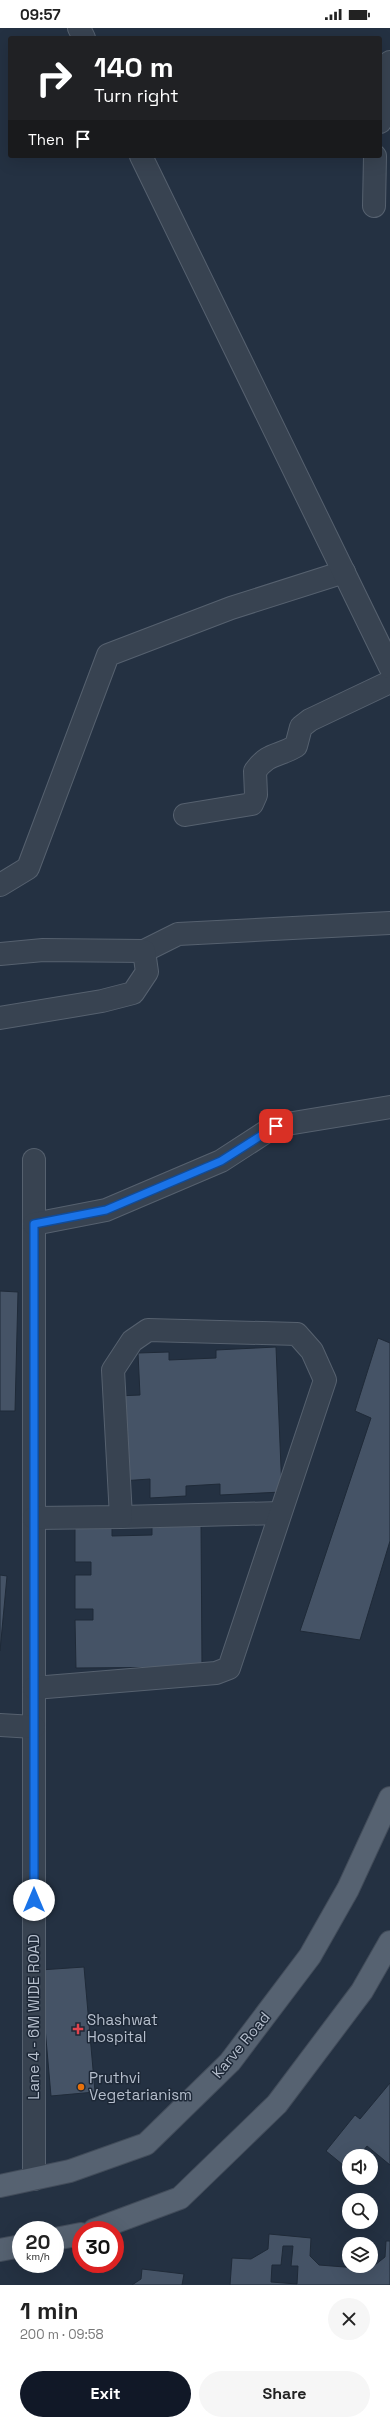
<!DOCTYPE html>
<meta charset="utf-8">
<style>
:root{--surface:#fff;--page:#f6f6f6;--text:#222;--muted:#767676;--accent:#111827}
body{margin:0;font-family:"Space Grotesk",sans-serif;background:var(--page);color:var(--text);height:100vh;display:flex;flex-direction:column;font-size:15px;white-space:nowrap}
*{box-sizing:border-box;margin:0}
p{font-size:13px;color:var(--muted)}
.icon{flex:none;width:22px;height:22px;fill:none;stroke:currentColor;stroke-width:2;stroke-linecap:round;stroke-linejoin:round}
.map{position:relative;height:2257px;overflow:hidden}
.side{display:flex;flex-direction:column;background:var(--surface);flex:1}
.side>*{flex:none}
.guide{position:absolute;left:8px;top:8px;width:374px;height:122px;border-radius:4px;box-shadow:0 4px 16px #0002;background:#202124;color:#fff;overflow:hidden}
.fabs{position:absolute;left:342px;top:2121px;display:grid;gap:8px}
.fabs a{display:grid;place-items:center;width:36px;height:36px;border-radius:50%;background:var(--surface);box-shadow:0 4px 16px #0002;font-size:20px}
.speed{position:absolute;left:12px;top:2193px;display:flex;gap:8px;font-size:20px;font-weight:700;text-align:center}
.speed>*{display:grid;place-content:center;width:52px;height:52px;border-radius:50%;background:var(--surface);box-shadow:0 4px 16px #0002;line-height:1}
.speed small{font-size:10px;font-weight:400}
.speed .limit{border:6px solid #d22;background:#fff;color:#111}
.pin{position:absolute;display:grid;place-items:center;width:34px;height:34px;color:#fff;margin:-17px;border-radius:8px;box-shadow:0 2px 6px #0006}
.me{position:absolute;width:44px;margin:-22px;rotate:0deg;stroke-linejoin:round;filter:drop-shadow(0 0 3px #0008)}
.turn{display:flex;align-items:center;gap:14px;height:84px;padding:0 20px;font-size:18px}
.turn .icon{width:52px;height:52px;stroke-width:2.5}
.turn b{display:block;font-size:28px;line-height:34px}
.then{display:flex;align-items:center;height:38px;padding:0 20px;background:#0003;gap:8px;font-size:15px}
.round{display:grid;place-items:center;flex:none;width:42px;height:42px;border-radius:21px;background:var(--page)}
.overview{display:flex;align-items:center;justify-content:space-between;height:68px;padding:0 20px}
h1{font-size:24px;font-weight:800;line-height:30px}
.primary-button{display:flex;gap:8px;margin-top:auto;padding:8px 20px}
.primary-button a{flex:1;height:46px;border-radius:24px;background:var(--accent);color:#fff;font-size:16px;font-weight:800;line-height:46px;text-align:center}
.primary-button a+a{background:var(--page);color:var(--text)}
.status{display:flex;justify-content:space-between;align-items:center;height:28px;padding:0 20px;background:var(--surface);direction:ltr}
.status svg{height:11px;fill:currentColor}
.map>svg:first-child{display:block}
.building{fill:#455366;stroke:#1f2a38;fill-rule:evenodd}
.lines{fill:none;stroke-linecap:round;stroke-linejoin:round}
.minor-casing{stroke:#56616f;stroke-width:24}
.tertiary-casing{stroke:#56616f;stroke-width:24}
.primary-casing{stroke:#424c5a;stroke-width:24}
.minor{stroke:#384351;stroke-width:22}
.tertiary{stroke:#384351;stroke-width:22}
.primary{stroke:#566271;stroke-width:22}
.route-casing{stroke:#114b97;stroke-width:10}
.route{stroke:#1a73e8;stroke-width:7}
.health-dot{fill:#e0444e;stroke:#1d2837;stroke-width:1.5}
.food-dot{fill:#e8710a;stroke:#1d2837;stroke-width:1.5}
.labels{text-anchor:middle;stroke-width:3;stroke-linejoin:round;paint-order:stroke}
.street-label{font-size:15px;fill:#b5becc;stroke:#1d2837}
.poi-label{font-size:15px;fill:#b5becc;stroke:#1d2837;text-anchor:start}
</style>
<div class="status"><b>09:57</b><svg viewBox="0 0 49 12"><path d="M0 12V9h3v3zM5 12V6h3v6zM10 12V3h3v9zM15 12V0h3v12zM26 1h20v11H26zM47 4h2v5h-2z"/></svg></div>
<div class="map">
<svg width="390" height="2257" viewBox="0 0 390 2257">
<rect width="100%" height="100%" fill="#243142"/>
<g class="building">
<polygon points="0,1263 18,1264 15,1383 0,1383"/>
<polygon points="378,1310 390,1315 390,1513 360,1612 300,1603 371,1390 355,1383"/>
<polygon points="276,1319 282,1464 220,1467 220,1456 186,1458 186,1468 150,1470 150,1451 121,1453 117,1368 140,1367 138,1325 169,1324 169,1332 216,1330 216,1322"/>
<polygon points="201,1495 202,1639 76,1640 75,1592 93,1592 93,1581 75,1581 75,1547 91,1547 91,1534 75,1534 75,1496 112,1496 112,1508 152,1507 152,1496"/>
<polygon points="0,1547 7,1548 0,1623"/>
<polygon points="84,1939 95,2064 51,2068 40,1942"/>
<polygon points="390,2055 390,2137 367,2118 359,2128 349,2128 348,2141 326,2123 355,2087 360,2091"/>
<path d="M269 2206 311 2210 310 2228 319 2237 370 2241 385 2229 386 2213H390V2257H230L232 2230 251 2231 268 2221ZM283 2218H293L291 2238H298L297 2256 271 2254 272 2237H281Z"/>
<polygon points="142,2241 184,2246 182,2257 132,2257 141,2251"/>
</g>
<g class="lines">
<g class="minor-casing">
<g id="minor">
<polyline points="380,94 390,34"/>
<polyline points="374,178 375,128"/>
<path d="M185 787 252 776 256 767 255 743C269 724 278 729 296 718L301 699 310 692 390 654"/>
<polyline points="0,857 28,840 108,627 231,580 344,544"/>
<polyline points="144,923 178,906 390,895"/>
<polyline points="0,926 43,922 144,923 147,944 133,965 102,973 0,990"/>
<polyline points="34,1132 34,2151"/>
<polyline points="34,1196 106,1182 221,1133 275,1098 390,1079"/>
<polyline points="121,1489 280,1485"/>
<polyline points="34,1660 216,1645 229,1640 325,1352 312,1323 297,1306 148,1302 132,1313 113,1342 121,1489 34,1490"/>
<polyline points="0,1697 34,1699"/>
</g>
</g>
<g class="tertiary-casing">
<g id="tertiary">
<polyline points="79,0 84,10"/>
<polyline points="141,128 390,639"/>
</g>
</g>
<g class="primary-casing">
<g id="primary">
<polyline points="0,2158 70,2143 146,2116 230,2034 310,1928 348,1861 390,1770"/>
<polyline points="94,2202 180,2170 277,2076 362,1963 390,1914"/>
<polyline points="55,2211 81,2206"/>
<polyline points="0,2222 21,2218"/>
</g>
</g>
<use href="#minor" class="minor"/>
<use href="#tertiary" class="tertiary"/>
<use href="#primary" class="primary"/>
</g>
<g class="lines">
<g class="route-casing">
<polyline id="route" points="34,1872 34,1196 106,1182 221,1133 276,1098"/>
</g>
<use href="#route" class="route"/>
</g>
<path class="health-dot" d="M76 1995h4v4h4v4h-4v4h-4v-4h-4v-4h4z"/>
<circle class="food-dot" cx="81" cy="2059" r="4"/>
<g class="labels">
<g class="street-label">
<text transform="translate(34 1989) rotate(-90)" y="5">Lane 4 - 6M WIDE ROAD</text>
<text transform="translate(241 2017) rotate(-50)" y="5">Karve Road</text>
</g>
<g class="poi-label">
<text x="87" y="1997">Shashwat<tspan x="87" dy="17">Hospital</tspan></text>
<text x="89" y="2055">Pruthvi<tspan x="89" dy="17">Vegetarianism</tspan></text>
</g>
</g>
</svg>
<div class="fabs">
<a><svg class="icon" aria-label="sound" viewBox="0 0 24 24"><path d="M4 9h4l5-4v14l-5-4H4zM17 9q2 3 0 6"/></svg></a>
<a><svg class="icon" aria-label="search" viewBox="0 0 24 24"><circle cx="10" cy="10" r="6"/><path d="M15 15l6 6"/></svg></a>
<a><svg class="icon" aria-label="layers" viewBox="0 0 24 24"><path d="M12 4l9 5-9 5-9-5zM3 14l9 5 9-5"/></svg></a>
</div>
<div class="speed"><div>20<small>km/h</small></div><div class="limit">30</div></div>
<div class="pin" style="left:276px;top:1098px;background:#d93025"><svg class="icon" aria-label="arrive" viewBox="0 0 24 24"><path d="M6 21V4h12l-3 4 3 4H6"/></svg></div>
<svg class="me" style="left:34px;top:1872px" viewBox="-20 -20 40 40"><circle r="19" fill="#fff"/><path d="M0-13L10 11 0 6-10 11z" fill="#1a73e8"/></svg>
<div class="guide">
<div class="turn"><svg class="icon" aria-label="right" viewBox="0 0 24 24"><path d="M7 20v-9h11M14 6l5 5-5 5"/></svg><div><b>140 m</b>Turn right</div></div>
<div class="then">Then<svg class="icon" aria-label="arrive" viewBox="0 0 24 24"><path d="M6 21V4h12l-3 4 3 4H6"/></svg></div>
</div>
</div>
<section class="side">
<div class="overview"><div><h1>1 min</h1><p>200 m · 09:58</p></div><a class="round"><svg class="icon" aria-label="close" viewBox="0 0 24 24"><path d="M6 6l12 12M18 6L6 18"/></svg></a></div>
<div class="primary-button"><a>Exit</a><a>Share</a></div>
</section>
